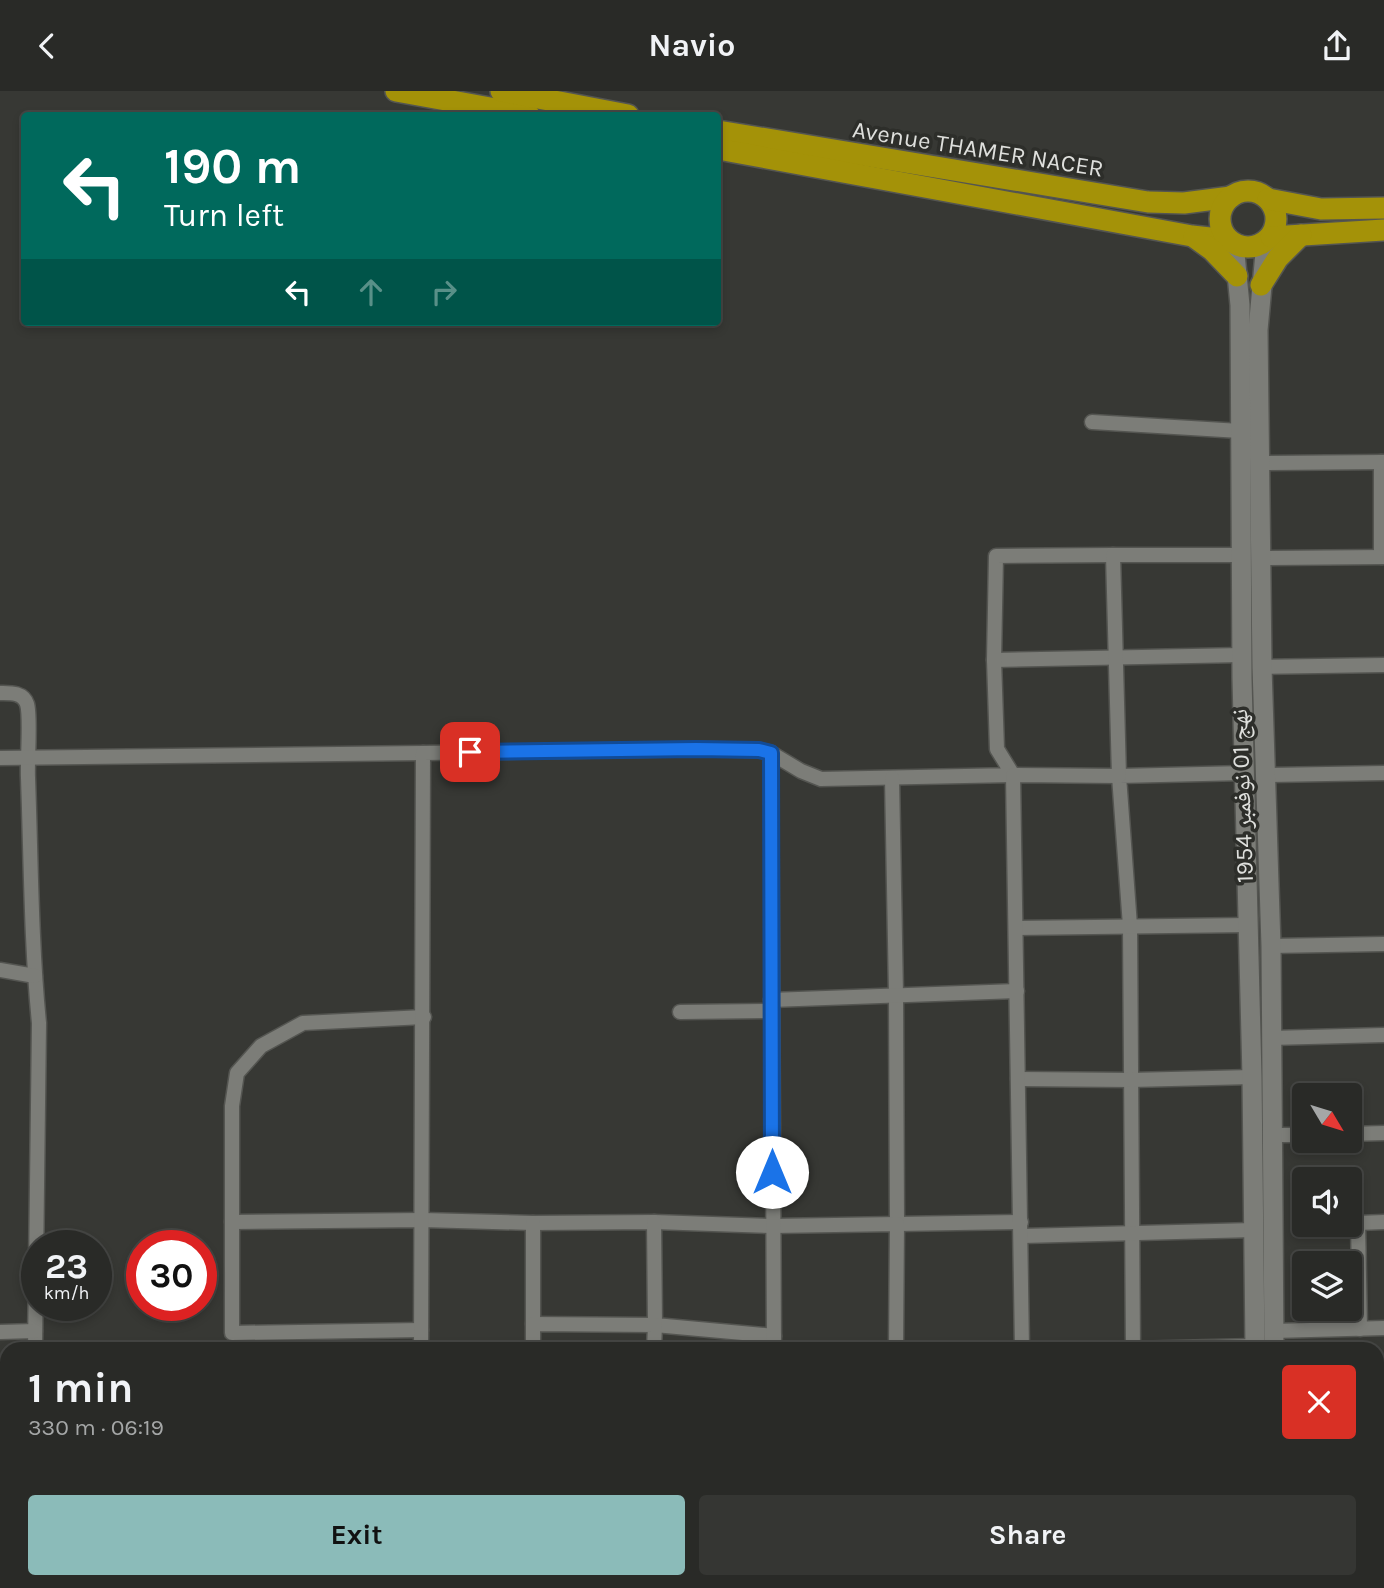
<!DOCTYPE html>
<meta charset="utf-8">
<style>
:root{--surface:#292a27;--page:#353633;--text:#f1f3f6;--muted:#a5a7a7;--line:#454644;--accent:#8bbbb9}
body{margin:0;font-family:Karla,"Noto Naskh Arabic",sans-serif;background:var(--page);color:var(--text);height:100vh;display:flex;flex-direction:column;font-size:26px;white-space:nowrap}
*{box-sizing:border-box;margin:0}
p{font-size:23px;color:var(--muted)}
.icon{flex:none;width:38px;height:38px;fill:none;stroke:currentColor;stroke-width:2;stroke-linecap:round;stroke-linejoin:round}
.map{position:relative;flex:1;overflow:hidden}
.details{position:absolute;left:0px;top:1251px;width:1384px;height:247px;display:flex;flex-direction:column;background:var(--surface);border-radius:21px 21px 0 0;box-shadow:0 4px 10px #0003,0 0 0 2px var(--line)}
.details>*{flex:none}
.top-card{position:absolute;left:21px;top:21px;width:700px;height:214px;border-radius:7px;box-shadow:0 4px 10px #0003,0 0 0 2px var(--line);background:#00695c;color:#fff;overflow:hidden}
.needle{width:46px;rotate:128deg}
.buttons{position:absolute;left:1292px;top:992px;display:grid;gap:14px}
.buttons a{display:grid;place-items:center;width:70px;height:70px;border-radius:7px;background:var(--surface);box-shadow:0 4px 10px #0003,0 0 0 2px var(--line);font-size:35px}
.speed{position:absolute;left:21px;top:1139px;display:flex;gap:14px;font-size:35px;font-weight:700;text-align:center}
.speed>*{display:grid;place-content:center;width:91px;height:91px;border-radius:50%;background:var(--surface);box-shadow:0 4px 10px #0003,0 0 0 2px var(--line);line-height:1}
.speed small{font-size:18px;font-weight:400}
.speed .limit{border:10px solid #d22;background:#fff;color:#111}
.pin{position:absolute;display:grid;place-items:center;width:60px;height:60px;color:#fff;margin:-30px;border-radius:14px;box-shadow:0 4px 10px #0006}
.me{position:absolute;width:77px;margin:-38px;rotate:0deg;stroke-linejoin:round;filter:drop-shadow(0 0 5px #0008)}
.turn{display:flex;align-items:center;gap:24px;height:147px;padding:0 28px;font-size:32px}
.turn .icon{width:91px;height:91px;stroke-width:2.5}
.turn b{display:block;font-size:49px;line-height:60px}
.lanes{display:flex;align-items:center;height:66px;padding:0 28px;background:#0003;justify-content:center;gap:35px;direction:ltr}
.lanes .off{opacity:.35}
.round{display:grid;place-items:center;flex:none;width:74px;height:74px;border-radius:7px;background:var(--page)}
.head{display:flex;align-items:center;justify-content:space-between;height:119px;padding:0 28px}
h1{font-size:42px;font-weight:700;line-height:52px}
.action{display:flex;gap:14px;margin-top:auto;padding:14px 28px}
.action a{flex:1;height:80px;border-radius:7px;background:var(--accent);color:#111;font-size:28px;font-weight:700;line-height:80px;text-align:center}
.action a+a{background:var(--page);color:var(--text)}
header{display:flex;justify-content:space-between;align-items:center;height:91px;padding:0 28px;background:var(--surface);font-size:32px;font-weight:700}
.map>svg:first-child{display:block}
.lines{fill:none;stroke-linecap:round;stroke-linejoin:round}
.street-casing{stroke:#545551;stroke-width:17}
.secondary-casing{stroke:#545551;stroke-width:22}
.highway-casing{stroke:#545551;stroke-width:24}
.street{stroke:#7c7d78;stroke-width:14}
.secondary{stroke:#7c7d78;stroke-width:19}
.highway{stroke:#a49208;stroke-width:21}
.route-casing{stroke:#114b97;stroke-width:18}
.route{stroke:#1a73e8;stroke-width:12}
.labels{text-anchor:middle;stroke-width:7;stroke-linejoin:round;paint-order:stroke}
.street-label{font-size:24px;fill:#dedfdc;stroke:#2d2e2a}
</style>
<header><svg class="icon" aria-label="back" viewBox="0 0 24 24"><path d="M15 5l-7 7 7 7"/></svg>Navio<svg class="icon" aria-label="share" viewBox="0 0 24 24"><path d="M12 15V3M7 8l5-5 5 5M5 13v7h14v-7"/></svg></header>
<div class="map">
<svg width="1384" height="1497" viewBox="0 0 1384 1497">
<rect width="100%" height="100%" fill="#373834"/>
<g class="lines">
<g class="street-casing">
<g id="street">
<polyline points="1092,331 1240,340"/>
<polyline points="1381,371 1381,466"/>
<polyline points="1260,372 1384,371"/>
<polyline points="1261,467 1384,466"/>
<polyline points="994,569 1242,564"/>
<polyline points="1262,576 1384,574"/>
<path d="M0 602C10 602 23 601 27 613 31 625 27 671 28 687 31 769 31 851 39 932L35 1258"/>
<polyline points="771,662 801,680 821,688 1013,684 997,658 994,569 996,465 1113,464"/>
<polyline points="0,667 423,662"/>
<polyline points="1244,682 1119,685 1130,835 1133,1258 1255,1255"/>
<polyline points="1265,684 1384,682"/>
<polyline points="892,687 896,904 897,1133 1021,1131"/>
<polyline points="1016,837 1248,834"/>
<polyline points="1271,855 1384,853"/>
<polyline points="0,879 35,885"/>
<polyline points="771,909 1017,900"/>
<polyline points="680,921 771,920"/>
<polyline points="1271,947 1384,944"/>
<polyline points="1018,988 1131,989 1252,986"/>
<polyline points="1349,1043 1384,1042"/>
<polyline points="1272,1044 1304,1044"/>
<polyline points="232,1131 423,1129 533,1132 654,1131 773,1135 897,1133 896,1258"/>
<polyline points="654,1131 655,1234 774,1245"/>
<polyline points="1022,1145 1254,1139"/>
<polyline points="533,1233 533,1132"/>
<polyline points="1360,1238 1358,1132 1384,1131"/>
<polyline points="421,1239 232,1242 232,1015 237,982 261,955 303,932 424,926"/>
<polyline points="1274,1240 1384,1237"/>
<polyline points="0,1241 35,1240"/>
<polyline points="421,1258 423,662 696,658 759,659 771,662 774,1258"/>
<polyline points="533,1258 533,1233 655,1234 654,1258"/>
<polyline points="1022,1258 1013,684 1119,685 1113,464 1242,464"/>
<polyline points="0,1358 7,1358"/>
<polyline points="39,1491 39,1497"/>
<polyline points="536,1491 536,1497"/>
<polyline points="777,1491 778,1497"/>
<polyline points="897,1491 897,1497"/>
<polyline points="1139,1491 1139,1497"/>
<polyline points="421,1497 421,1491"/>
<polyline points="653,1497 653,1491"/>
<polyline points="1023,1497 1023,1491"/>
</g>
</g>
<g class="secondary-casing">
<g id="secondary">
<polyline points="1266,151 1258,239 1262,576 1271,855 1274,1258"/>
<polyline points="1234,153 1240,214 1242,587 1252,986 1255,1258"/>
<polyline points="1256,1491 1256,1497"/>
<polyline points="1274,1491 1275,1497"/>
</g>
</g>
<g class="highway-casing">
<g id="highway">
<polyline points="396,0 529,24"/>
<polyline points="501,0 628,24"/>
<polyline points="718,40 1148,111 1184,112 1231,106"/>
<polyline points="718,58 1192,145 1228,149"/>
<circle cx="1248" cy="128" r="28"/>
<polyline points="1268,108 1321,118 1384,117"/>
<polyline points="1194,146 1212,159 1237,185"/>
<polyline points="1271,146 1384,139"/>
<polyline points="1261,194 1278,167 1301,144"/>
</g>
</g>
<use href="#street" class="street"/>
<use href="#secondary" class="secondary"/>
<use href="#highway" class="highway"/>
</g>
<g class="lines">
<g class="route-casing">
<polyline id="route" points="470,661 696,658 759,659 771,662 772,1081"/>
</g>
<use href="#route" class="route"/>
</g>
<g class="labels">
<g class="street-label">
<text transform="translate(978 58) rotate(9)" y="8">Avenue THAMER NACER</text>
<text transform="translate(1242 705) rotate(-92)" y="8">نهج 01 نوفمبر 1954</text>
</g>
</g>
</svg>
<div class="buttons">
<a><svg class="needle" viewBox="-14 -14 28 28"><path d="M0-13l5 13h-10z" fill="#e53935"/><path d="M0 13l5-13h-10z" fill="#a5a7a7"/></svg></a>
<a><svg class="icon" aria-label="sound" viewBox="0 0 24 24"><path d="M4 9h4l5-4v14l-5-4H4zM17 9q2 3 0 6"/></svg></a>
<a><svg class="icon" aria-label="layers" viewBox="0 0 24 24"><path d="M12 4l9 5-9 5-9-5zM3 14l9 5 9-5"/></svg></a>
</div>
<div class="speed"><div>23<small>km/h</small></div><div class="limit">30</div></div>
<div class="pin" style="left:470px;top:661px;background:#d93025"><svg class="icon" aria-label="arrive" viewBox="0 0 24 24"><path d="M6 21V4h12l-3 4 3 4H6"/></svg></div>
<svg class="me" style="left:772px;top:1081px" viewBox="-20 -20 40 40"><circle r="19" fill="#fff"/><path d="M0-13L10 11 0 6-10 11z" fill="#1a73e8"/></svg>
<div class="top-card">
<div class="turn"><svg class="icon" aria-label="left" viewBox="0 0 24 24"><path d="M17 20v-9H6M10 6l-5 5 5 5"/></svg><div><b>190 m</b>Turn left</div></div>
<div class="lanes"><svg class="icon" aria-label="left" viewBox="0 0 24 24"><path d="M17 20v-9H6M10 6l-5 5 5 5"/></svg><svg class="icon off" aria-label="ahead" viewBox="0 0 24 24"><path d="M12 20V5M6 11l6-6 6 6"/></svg><svg class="icon off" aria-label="right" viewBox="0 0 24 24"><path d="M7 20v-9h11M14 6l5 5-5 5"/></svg></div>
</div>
<section class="details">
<div class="head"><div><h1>1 min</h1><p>330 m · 06:19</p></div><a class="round" style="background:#d93025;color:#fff"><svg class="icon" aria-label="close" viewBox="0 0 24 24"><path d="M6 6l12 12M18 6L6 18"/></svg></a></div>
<div class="action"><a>Exit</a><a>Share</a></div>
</section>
</div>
